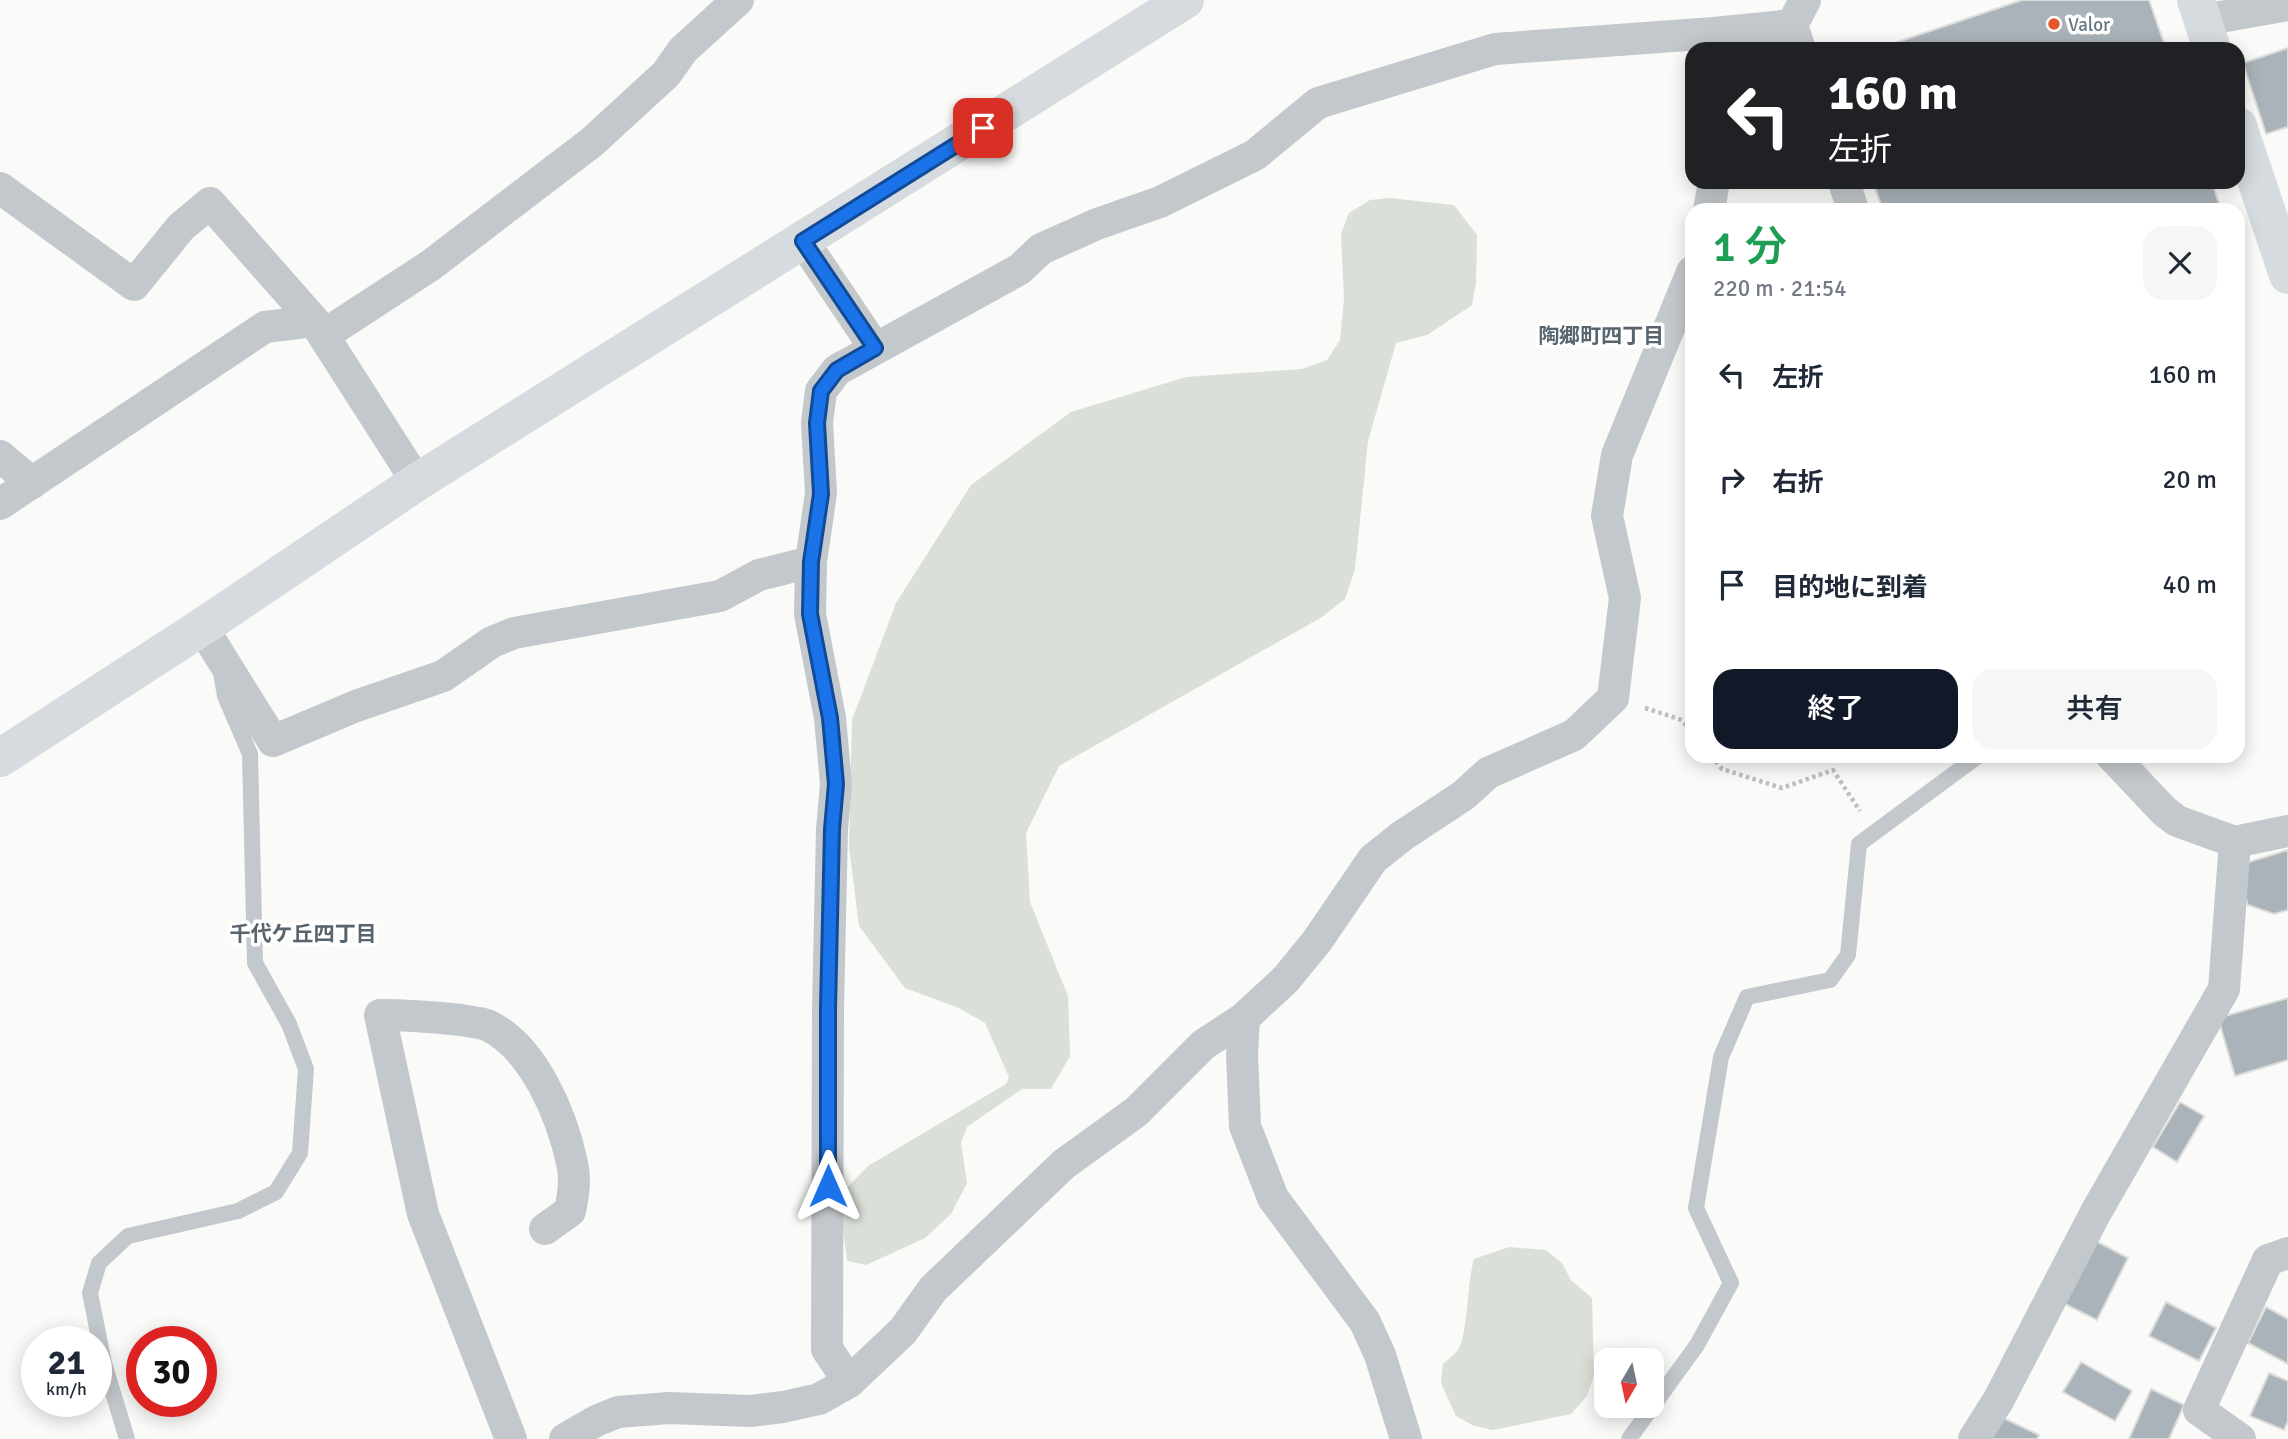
<!DOCTYPE html>
<html lang="ja">
<meta charset="utf-8">
<style>
:root{--surface:#fff;--page:#f6f6f7;--text:#1f2937;--muted:#747a83;--accent:#111827}
body{margin:0;font-family:Signika,"Noto Sans JP",sans-serif;background:var(--page);color:var(--text);height:100vh;display:flex;flex-direction:column;font-size:26px;white-space:nowrap}
*{box-sizing:border-box;margin:0}
p{font-size:23px;color:var(--muted)}
.icon{flex:none;width:38px;height:38px;fill:none;stroke:currentColor;stroke-width:2;stroke-linecap:round;stroke-linejoin:round}
.map{position:relative;flex:1;overflow:hidden}
.panel{position:absolute;left:1685px;top:203px;width:560px;height:560px;display:flex;flex-direction:column;background:var(--surface);border-radius:21px;box-shadow:0 4px 18px #0003}
.panel>*{flex:none}
.banner{position:absolute;left:1685px;top:42px;width:560px;height:147px;border-radius:21px;box-shadow:0 4px 18px #0003;background:#202124;color:#fff;overflow:hidden}
.needle{width:46px;rotate:189deg}
.controls{position:absolute;left:1594px;top:1348px;display:grid;gap:14px}
.controls a{display:grid;place-items:center;width:70px;height:70px;border-radius:14px;background:var(--surface);box-shadow:0 4px 18px #0003;font-size:35px}
.speed{position:absolute;left:21px;top:1326px;display:flex;gap:14px;font-size:35px;font-weight:700;text-align:center}
.speed>*{display:grid;place-content:center;width:91px;height:91px;border-radius:50%;background:var(--surface);box-shadow:0 4px 18px #0003;line-height:1}
.speed small{font-size:18px;font-weight:400}
.speed .limit{border:10px solid #d22;background:#fff;color:#111}
.pin{position:absolute;display:grid;place-items:center;width:60px;height:60px;color:#fff;margin:-30px;border-radius:14px;box-shadow:0 4px 10px #0006}
.me{position:absolute;width:77px;margin:-38px;rotate:0deg;stroke-linejoin:round;filter:drop-shadow(0 0 5px #0008)}
.turn{display:flex;align-items:center;gap:24px;height:147px;padding:0 28px;font-size:32px}
.turn .icon{width:91px;height:91px;stroke-width:2.5}
.turn b{display:block;font-size:49px;line-height:60px}
.round{display:grid;place-items:center;flex:none;width:74px;height:74px;border-radius:21px;background:var(--page)}
.overview{display:flex;align-items:center;justify-content:space-between;height:119px;padding:0 28px}
h1{font-size:42px;font-weight:600;line-height:52px;color:#1e9e55}
.button{display:flex;gap:14px;margin-top:auto;padding:14px 28px}
.button a{flex:1;height:80px;border-radius:21px;background:var(--accent);color:#fff;font-size:28px;font-weight:600;line-height:80px;text-align:center}
.button a+a{background:var(--page);color:var(--text)}
ul{padding:0;list-style:none}
li{display:flex;align-items:center;gap:21px;height:105px;padding:0 28px}
li div{flex:1}
li b{display:block;font-size:26px}
li em{font-style:normal}
.map>svg:first-child{display:block}
.green{fill:#dadfd7}
.building{fill:#aab3b9;stroke:#dcdcda;stroke-width:2}
.lines{fill:none;stroke-linecap:round;stroke-linejoin:round}
.path{stroke:#bbbfc2;stroke-width:4.5;stroke-dasharray:3.5 3.5;stroke-linecap:butt}
.lane{stroke:#c3c8cc;stroke-width:16}
.street{stroke:#c3c8cc;stroke-width:32}
.secondary{stroke:#d6dbdf;stroke-width:38}
.route-casing{stroke:#114b97;stroke-width:18}
.route{stroke:#1a73e8;stroke-width:12}
.poi-dot{fill:#e4572e;stroke:#fff;stroke-width:2.5}
.labels{text-anchor:middle;stroke-width:7;stroke-linejoin:round;paint-order:stroke}
.poi-label{font-size:19px;fill:#657683;stroke:#fff;text-anchor:start}
.neighbourhood-label{font-size:21px;font-weight:bold;fill:#57646e;stroke:#fff}
</style>
<div class="map">
<svg width="2288" height="1439" viewBox="0 0 2288 1439">
<rect width="100%" height="100%" fill="#fafaf8"/>
<g class="green">
<polygon points="1390,198 1454,205 1477,235 1476,282 1472,305 1427,335 1396,343 1368,441 1355,569 1345,599 1322,617 1059,766 1026,833 1030,902 1068,996 1070,1056 1051,1089 1022,1089 967,1127 961,1143 967,1183 951,1214 925,1238 866,1265 847,1261 839,1196 868,1166 1006,1084 1009,1077 985,1023 959,1008 905,988 859,926 849,847 852,720 896,603 971,485 1071,412 1186,377 1302,369 1327,360 1340,340 1344,299 1341,234 1349,213 1370,200"/>
<path d="M1509 1247 1546 1250 1562 1263 1571 1280 1592 1298 1594 1375 1587 1396 1571 1414 1493 1430 1474 1426 1456 1416 1441 1383 1443 1364C1448 1359 1456 1354 1459 1348 1468 1330 1467 1283 1474 1259Z"/>
</g>
<g class="building">
<polygon points="2022,0 2149,0 2166,49 1877,49"/>
<polygon points="2288,48 2288,127 2266,134 2243,63"/>
<polygon points="1873,182 2212,182 2220,207 2211,210 1883,210"/>
<polygon points="2288,850 2288,910 2274,914 2248,905 2242,887 2249,862"/>
<polygon points="2288,998 2288,1060 2235,1076 2218,1018"/>
<polygon points="2180,1102 2204,1116 2177,1162 2153,1147"/>
<polygon points="2094,1240 2128,1258 2097,1320 2063,1303"/>
<polygon points="2166,1302 2216,1328 2199,1361 2149,1336"/>
<polygon points="2266,1307 2288,1319 2288,1364 2248,1343"/>
<polygon points="2081,1362 2132,1391 2115,1421 2063,1392"/>
<polygon points="2269,1373 2288,1381 2288,1421 2284,1430 2250,1416"/>
<polygon points="2151,1389 2184,1405 2169,1439 2129,1439"/>
<polygon points="1999,1416 2039,1435 2037,1439 1988,1439"/>
</g>
<g class="lines">
<g class="path">
<polyline points="1645,708 1682,720 1692,732"/>
<polyline points="1711,756 1722,769 1782,788 1833,770 1860,811"/>
</g>
<g class="lane">
<polyline points="127,1439 104,1363 90,1293 99,1263 128,1236 238,1211 276,1192 300,1153 306,1069 289,1024 255,963 250,754 225,696 221,673"/>
<polyline points="1629,1439 1697,1345 1731,1283 1696,1208 1721,1057 1747,997 1830,980 1848,955 1859,844 1978,756"/>
</g>
<g class="street">
<polyline points="2203,20 2288,5"/>
<polyline points="1800,49 1792,25 1805,0"/>
<polyline points="1844,182 1853,210"/>
<polyline points="0,188 134,285 181,227 210,203 314,321"/>
<polyline points="1709,210 1714,182"/>
<polyline points="803,241 875,348"/>
<polyline points="324,335 431,265 592,142 666,74 683,50 738,0"/>
<polyline points="0,456 32,483"/>
<polyline points="0,504 265,327 314,321 417,482"/>
<polyline points="202,627 273,741 356,706 443,676 492,642 514,633 720,596 759,575 811,562"/>
<polyline points="2112,756 2164,811 2177,821 2235,842 2288,831"/>
<polyline points="1244,1018 1242,1055 1245,1126 1273,1198 1365,1322 1380,1355 1406,1439"/>
<polyline points="849,1382 827,1349 828,1009 832,829 836,784 830,718 810,614 811,562 821,493 817,423 821,391 837,370 1020,269 1041,249 1097,224 1160,202 1255,155 1318,103 1495,49 1714,33 1792,25"/>
<path d="M511 1439 423 1214 380 1015C407 1015 433 1017 461 1020 469 1022 479 1022 487 1025 534 1047 562 1116 572 1163 576 1180 573 1196 570 1211L545 1229"/>
<polyline points="565,1439 596,1421 618,1412 669,1408 750,1411 783,1407 819,1399 849,1382 903,1331 933,1289 1064,1164 1136,1112 1203,1045 1244,1018 1286,979 1317,941 1373,859 1402,836 1464,795 1488,773 1574,735 1613,698 1625,598 1607,516 1617,455 1692,272"/>
<polyline points="1974,1439 1999,1399 2096,1212 2224,989 2235,842"/>
<polyline points="2240,1439 2199,1410 2268,1260 2288,1253"/>
</g>
<g class="secondary">
<polyline points="2196,0 2212,49"/>
<polyline points="2238,126 2288,275"/>
<polyline points="0,758 202,627 417,482 1185,0"/>
</g>
</g>
<g class="lines">
<g class="route-casing">
<polyline id="route" points="828,1186 828,1009 832,829 836,784 830,718 810,614 811,562 821,494 817,423 821,391 837,370 875,348 803,241 983,128"/>
</g>
<use href="#route" class="route"/>
</g>
<circle class="poi-dot" cx="2054" cy="24" r="7"/>
<g class="labels">
<g class="poi-label">
<text x="2068" y="31">Valor</text>
</g>
<g class="neighbourhood-label">
<text x="1601" y="343">陶郷町四丁目</text>
<text x="303" y="941">千代ケ丘四丁目</text>
</g>
</g>
</svg>
<div class="controls">
<a><svg class="needle" viewBox="-14 -14 28 28"><path d="M0-13l5 13h-10z" fill="#e53935"/><path d="M0 13l5-13h-10z" fill="#747a83"/></svg></a>
</div>
<div class="speed"><div>21<small>km/h</small></div><div class="limit">30</div></div>
<div class="pin" style="left:983px;top:128px;background:#d93025"><svg class="icon" aria-label="arrive" viewBox="0 0 24 24"><path d="M6 21V4h12l-3 4 3 4H6"/></svg></div>
<svg class="me" style="left:828px;top:1186px" viewBox="-20 -20 40 40"><path d="M0-17L14 15 0 8-14 15z" fill="#1a73e8" stroke="#fff" stroke-width="4"/></svg>
<div class="banner">
<div class="turn"><svg class="icon" aria-label="left" viewBox="0 0 24 24"><path d="M17 20v-9H6M10 6l-5 5 5 5"/></svg><div><b>160 m</b>左折</div></div>
</div>
<section class="panel">
<div class="overview"><div><h1>1 分</h1><p>220 m · 21:54</p></div><a class="round"><svg class="icon" aria-label="close" viewBox="0 0 24 24"><path d="M6 6l12 12M18 6L6 18"/></svg></a></div>
<ul>
<li><svg class="icon" aria-label="left" viewBox="0 0 24 24"><path d="M17 20v-9H6M10 6l-5 5 5 5"/></svg><div><b>左折</b></div><em>160 m</em></li>
<li><svg class="icon" aria-label="right" viewBox="0 0 24 24"><path d="M7 20v-9h11M14 6l5 5-5 5"/></svg><div><b>右折</b></div><em>20 m</em></li>
<li><svg class="icon" aria-label="arrive" viewBox="0 0 24 24"><path d="M6 21V4h12l-3 4 3 4H6"/></svg><div><b>目的地に到着</b></div><em>40 m</em></li>
</ul>
<div class="button"><a>終了</a><a>共有</a></div>
</section>
</div>
